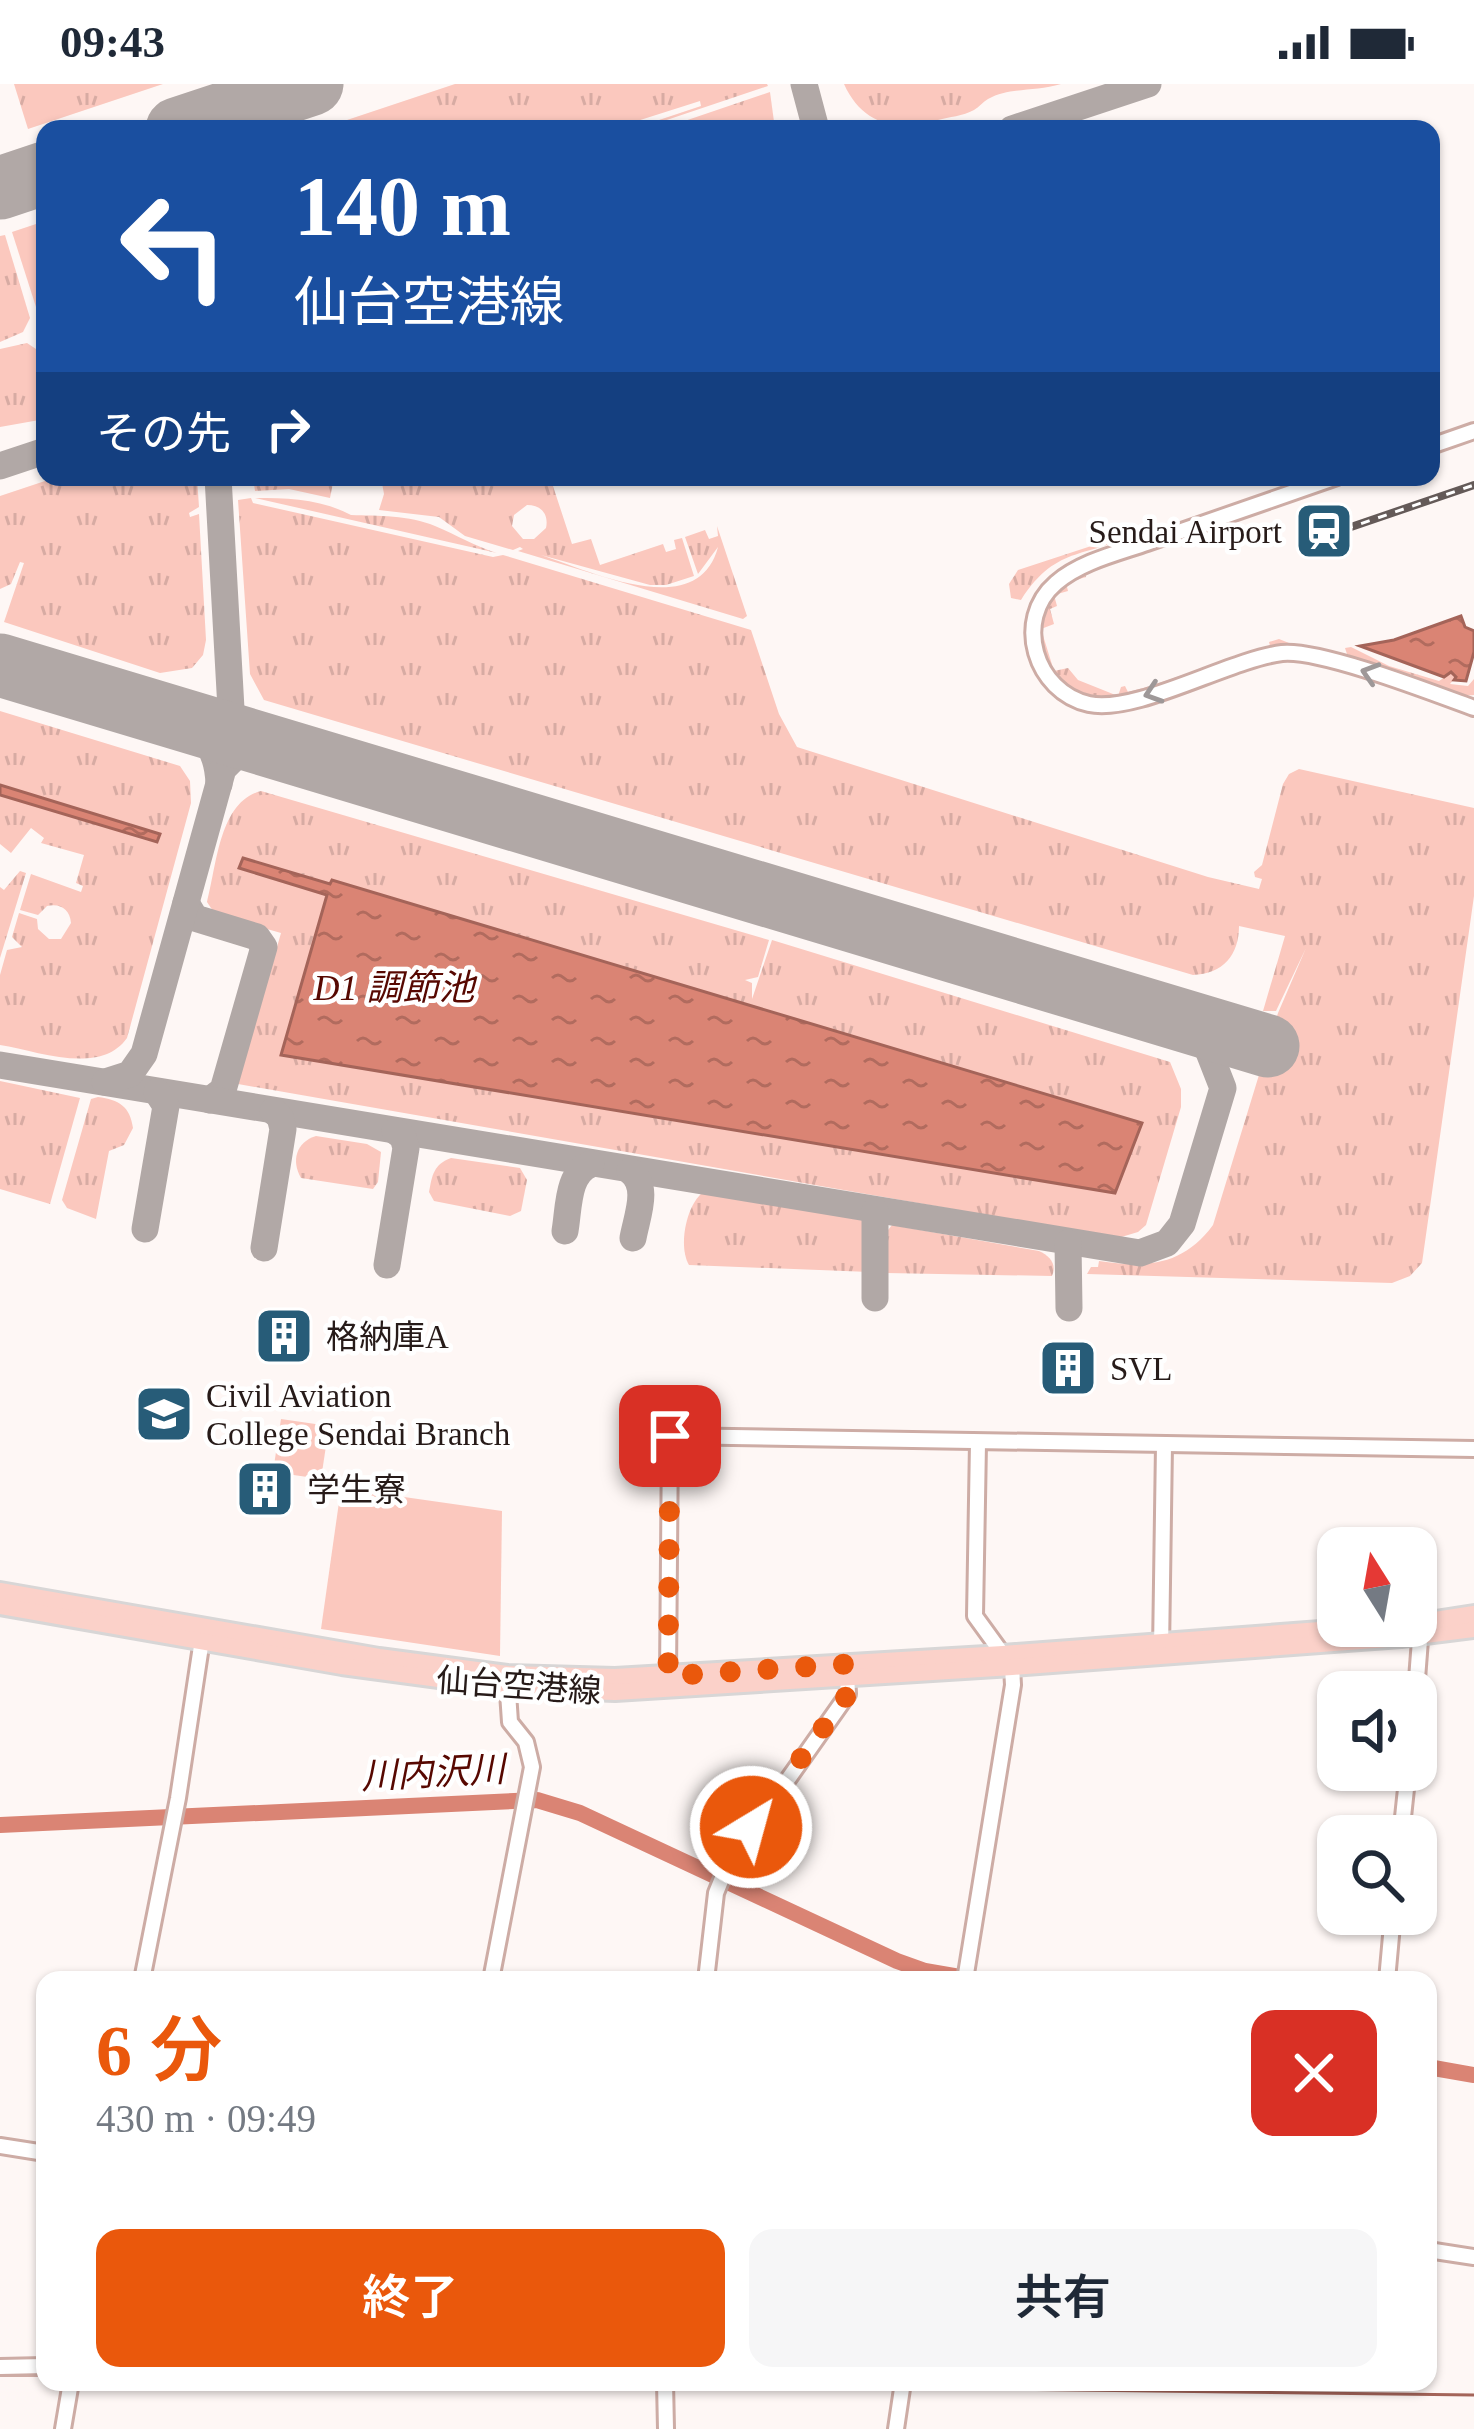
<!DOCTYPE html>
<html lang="ja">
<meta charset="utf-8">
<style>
:root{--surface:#fff;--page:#f6f6f7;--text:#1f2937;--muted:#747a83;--accent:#ea580c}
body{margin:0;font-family:"Times New Roman","Noto Sans JP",serif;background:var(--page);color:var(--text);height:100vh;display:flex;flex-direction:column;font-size:45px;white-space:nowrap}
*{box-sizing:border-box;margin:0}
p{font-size:39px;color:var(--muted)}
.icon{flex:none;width:66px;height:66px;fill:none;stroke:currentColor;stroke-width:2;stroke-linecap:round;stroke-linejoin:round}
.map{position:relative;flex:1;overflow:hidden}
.drawer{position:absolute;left:36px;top:1887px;width:1401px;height:420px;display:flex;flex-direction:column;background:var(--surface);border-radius:24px;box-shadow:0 3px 9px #0004}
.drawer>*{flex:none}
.hud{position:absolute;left:36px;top:36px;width:1404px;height:366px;border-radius:24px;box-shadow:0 3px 9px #0004;background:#1a4fa0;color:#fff;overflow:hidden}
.needle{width:78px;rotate:349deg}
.fabs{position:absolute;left:1317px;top:1443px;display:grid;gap:24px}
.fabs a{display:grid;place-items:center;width:120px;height:120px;border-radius:24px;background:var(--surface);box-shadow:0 3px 9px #0004;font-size:60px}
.pin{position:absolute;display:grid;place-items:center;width:102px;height:102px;color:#fff;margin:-51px;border-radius:24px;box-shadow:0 6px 18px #0006}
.me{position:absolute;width:132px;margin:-66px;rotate:37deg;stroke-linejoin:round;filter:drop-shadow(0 0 9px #0008)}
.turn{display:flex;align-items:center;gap:42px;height:252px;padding:0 60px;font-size:54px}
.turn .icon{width:156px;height:156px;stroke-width:2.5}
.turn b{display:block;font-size:84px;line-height:102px}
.then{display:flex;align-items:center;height:114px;padding:0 60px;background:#0003;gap:24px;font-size:45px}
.round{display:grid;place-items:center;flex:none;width:126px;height:126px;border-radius:24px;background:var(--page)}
.head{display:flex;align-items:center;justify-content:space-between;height:204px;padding:0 60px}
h1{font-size:72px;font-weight:600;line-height:90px;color:var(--accent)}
.action{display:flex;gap:24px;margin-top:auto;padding:24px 60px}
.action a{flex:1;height:138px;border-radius:24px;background:var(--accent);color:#fff;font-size:48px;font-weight:600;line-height:138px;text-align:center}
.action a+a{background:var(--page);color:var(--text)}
.status{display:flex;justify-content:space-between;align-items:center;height:84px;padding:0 60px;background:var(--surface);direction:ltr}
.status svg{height:33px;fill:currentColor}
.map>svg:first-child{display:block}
.grass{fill:url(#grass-tufts);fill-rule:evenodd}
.pitch{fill:#fbc8be}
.water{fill:url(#water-ripples);stroke:#a46459;stroke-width:3}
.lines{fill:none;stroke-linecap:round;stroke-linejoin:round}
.stream{stroke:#a46459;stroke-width:3}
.river{stroke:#da8474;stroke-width:16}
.taxiway{stroke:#b1a8a6;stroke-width:27}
.runway{stroke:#b1a8a6;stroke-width:63}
.minor-casing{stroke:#cdaca5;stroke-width:20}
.major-casing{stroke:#d8d6d6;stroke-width:22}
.minor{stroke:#fff;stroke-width:14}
.major{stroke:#fbd1c9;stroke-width:16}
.rail-casing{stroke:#645a58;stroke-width:8}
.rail{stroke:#fff;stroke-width:3;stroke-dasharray:9;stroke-linecap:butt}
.oneway{stroke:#9e9898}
.route{stroke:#ea580c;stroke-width:21;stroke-dasharray:0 37.8}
.labels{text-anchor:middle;stroke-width:9;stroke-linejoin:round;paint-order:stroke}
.poi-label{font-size:33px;fill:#271b19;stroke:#fff;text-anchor:start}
.street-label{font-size:33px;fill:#271b19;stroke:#fff}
.water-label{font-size:36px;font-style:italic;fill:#570801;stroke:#fff}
</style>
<div class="status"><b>09:43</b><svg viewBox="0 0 49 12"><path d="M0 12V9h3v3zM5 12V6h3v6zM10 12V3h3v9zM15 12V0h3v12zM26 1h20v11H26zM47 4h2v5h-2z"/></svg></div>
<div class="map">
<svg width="1474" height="2345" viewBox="0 0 1474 2345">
<defs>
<pattern id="grass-tufts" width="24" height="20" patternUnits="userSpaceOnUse" patternTransform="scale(3)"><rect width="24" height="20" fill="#fbc8be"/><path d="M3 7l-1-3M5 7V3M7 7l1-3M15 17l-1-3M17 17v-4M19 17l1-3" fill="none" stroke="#d7aba3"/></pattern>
<pattern id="water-ripples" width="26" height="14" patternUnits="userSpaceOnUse" patternTransform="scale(3)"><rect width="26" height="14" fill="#da8474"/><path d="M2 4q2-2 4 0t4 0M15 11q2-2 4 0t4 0" fill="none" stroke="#b16b5e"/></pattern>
</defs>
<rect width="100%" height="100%" fill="#fef7f5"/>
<g class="grass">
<polygon points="14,0 163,0 28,45"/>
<polygon points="455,0 767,0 768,2 640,45 632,45 701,22 700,17 612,45 320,45"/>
<path d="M844 0H1061C1035 8 1010 3 988 15 983 18 979 23 974 26 963 32 949 33 938 36 897 47 863 42 844 0Z"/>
<polygon points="770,8 775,45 661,45"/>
<polygon points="45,137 45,233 36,223 12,148"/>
<polygon points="5,151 30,234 23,248 0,258 0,152"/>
<polygon points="27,259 45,271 45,335 0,343 0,265"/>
<polygon points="57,393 197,393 199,423 189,429 190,433 199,430 206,556 203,571 192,584 160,589 4,538 24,479 20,478 11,500 0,505 0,412"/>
<polygon points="253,393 343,393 334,394 330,414 289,405 255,407"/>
<path d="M371 393H550L572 460 591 455 600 481 663 460 666 468 676 465 674 456 682 454 694 492 666 501H650L541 471C590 487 698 539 718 463L698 490 685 453 705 446 709 455 718 452 717 442 747 532 743 535 518 467 523 465 520 463 513 466 465 452 439 433 379 426 384 410 382 399ZM527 421C541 421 549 430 546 444L534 455H523L512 442 514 431Z"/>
<path d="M251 414 253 419 493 473 503 471 751 546 779 630 797 663 1208 793 1259 805 1262 795 1255 793 1254 788 1262 781 1283 700 1289 690 1299 685 1474 724V812L1422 1179 1410 1192 1392 1199 1087 1190 1091 1183H1098L1099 1177C1146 1184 1183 1182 1213 1141L1278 929 1306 864 1276 927H1263L1285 852 1239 842C1239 871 1223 890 1193 891L264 616 250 590 238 416Z"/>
<path d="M255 414C289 414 321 415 351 431 378 432 409 431 435 442 457 451 474 462 497 469Z"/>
<path d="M1137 447C1090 476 1058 458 1021 516L1011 514 1009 500 1018 486Z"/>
<path d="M1176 457 1085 489 1086 493 1066 499 1068 507 1054 511 1057 522 1050 525 1054 540 1041 545 1054 587 1068 584 1078 596 1118 612 1121 603 1125 602 1128 608 1147 603 1270 562 1269 558 1279 555 1299 563 1128 611C1112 614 1097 616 1081 610 1036 594 1027 533 1062 502 1090 477 1141 469 1176 457Z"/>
<path d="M1351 563 1389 582 1439 597 1451 589 1455 594 1450 600 1468 602 1474 595V611C1452 615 1373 581 1347 570L1345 564Z"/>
<path d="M0 627 180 682 190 697 191 719 127 954C100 992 38 967 0 961V891L7 866 22 863 12 853 19 829 37 835 38 845 49 855H61L71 839C70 826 61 819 47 822L38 831 20 826 31 790 81 808 83 802 76 799 84 771 41 759 44 754 31 744 11 769 0 760V711L156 758 160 750 0 701Z"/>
<path d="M261 707 769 856 758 893 745 896 752 899V915L772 856 1170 978 1181 1005V1023L1146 1141 1138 1148 1118 1154 238 1000 281 849 215 830 207 818C217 781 219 718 261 707ZM244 774 331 800 333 796 1141 1039 1114 1108 281 970 328 810Z"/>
<polygon points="20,787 26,789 0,874 0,803 4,806"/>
<polygon points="0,997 80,1014 50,1120 0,1105"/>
<path d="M98 1013C119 1016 130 1022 133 1044L124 1061 109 1067 96 1135 67 1124 62 1116 91 1015Z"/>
<path d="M316 1052 367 1060 381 1068 378 1098 373 1105 301 1094C291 1077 296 1058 316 1052Z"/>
<path d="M451 1074 520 1084 527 1096 521 1127 510 1132 434 1117 429 1108C432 1091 434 1080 451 1074Z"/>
<path d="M703 1108 862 1136 871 1145 870 1188 689 1181C678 1162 686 1122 703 1108Z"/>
<path d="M892 1141 1039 1167C1050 1172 1057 1180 1052 1192L886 1189 884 1151Z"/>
</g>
<g class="pitch">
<polygon points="281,1335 329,1342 321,1395 273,1388"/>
<polygon points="341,1404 502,1427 500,1572 321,1545"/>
</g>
<g class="water">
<polygon points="1461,532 1465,543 1474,547 1474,568 1466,597 1454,596 1456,593 1451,588 1444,593 1360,562 1394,556"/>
<polygon points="0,701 160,750 157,758 0,711"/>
<polygon points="243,774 330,800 332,796 1142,1039 1115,1109 281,971 327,811 239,784"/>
</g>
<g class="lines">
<g class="stream">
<polyline points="0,2291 45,2291"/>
<polyline points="482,2298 660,2301"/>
<polyline points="670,2301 894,2304"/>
<polyline points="910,2304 1474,2311"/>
</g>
<g class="river">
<polyline points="0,1741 537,1716 580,1729 897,1877 925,1887 977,1896"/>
<polyline points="1428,1983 1474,1991"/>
</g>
<g class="taxiway">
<polyline points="804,0 816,45"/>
<polyline points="1012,45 1148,0"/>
<polyline points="0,382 45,367"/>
<polyline points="218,393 231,625 237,643 255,657"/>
<path d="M177 634C205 647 218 668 219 700"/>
<polyline points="186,819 195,834 257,853 264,863 223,1006 210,1016"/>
<polyline points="0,981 1140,1169 1167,1159 1182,1140 1223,1004 1205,958 1180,936"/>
<polyline points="105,998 130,990 144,970 223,685 241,667 271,662"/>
<path d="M630 1087C650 1102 637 1132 633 1154"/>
<polyline points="145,1145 166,1022 157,1008"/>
<path d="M565 1147C569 1124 567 1089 591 1080"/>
<polyline points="1068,1159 1069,1224"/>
<polyline points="264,1164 283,1045 280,1033 273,1027"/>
<polyline points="387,1181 406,1064 403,1053 395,1047"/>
<polyline points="875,1214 875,1127"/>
</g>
<g class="runway">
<polyline points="177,45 312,0"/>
<polyline points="0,104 45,89"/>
<polyline points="0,581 1268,962"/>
</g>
<g class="minor-casing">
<g id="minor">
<polyline points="1431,362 1474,347"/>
<path d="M1337 393C1274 415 1211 437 1147 459 1118 469 1080 478 1056 499 1013 536 1035 608 1089 620 1137 630 1228 576 1282 569 1320 565 1433 609 1474 624"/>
<polyline points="1161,1567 1164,1361"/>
<polyline points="668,1592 670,1352 1474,1365"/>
<polyline points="1416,1608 1421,1543"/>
<polyline points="1401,1752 1408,1686"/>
<polyline points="142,1896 178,1714 203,1549"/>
<polyline points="491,1896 532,1683 526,1658 510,1638 507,1594"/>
<polyline points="706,1896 716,1809 727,1782 848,1610 847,1589"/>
<polyline points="965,1896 1013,1601 1012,1583 975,1532 978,1359"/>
<polyline points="1387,1896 1393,1830"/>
<polyline points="0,2062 45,2069"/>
<polyline points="1428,2166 1474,2173"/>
<polyline points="0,2283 45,2282"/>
<polyline points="665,2298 666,2345"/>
<polyline points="63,2345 71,2298"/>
<polyline points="896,2345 903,2298"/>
</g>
</g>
<g class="major-casing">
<g id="major">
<polyline points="0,1507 379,1573 507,1590 615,1593 1003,1570 1374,1542"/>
<polyline points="0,1522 342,1582 506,1604 615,1608 1012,1583 1401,1554 1474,1545"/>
<polyline points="1416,1539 1474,1530"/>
</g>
</g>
<use href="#minor" class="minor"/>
<use href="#major" class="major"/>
<g class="rail-casing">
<polyline id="rail" points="1310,457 1474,401"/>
</g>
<use href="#rail" class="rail"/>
</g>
<defs><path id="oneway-chevron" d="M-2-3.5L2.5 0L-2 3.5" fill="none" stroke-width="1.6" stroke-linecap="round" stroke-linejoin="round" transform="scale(3)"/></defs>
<g class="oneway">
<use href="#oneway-chevron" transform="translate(1370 589) rotate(-163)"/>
<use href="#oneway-chevron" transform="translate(1153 609) rotate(162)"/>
</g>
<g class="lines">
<polyline class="route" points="670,1352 668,1592 847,1580 848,1610 751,1743"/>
</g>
<defs>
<g id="station-square" transform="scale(3)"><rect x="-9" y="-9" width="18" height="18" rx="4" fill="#275c78" stroke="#fff"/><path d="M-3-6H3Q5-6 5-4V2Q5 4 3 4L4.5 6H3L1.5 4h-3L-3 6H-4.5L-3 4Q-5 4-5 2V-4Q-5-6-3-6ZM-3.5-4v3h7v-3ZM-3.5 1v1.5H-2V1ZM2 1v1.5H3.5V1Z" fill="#fff"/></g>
<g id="building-square" transform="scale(3)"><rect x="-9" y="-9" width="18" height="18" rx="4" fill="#275c78" stroke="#fff"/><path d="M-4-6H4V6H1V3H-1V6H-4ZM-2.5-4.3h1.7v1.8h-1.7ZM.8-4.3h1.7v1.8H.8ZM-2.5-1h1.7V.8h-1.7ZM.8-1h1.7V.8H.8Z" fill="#fff"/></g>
<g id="school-square" transform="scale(3)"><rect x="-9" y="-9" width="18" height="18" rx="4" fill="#275c78" stroke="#fff"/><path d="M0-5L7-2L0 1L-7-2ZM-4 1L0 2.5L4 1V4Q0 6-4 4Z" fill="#fff"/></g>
</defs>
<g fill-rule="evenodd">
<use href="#station-square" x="1324" y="447"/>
<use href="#building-square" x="284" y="1252"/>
<use href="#building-square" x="1068" y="1284"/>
<use href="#school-square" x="164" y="1330"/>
<use href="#building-square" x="265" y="1405"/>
</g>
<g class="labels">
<g class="poi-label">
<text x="1282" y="459" text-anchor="end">Sendai Airport</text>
<text x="326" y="1264">格納庫A</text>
<text x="1110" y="1296">SVL</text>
<text x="206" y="1323">Civil Aviation<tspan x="206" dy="38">College Sendai Branch</tspan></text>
<text x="307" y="1417">学生寮</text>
</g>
<g class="street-label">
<text transform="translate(519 1601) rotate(4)" y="12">仙台空港線</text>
</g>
<g class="water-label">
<text x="394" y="916">D1 調節池</text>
<text transform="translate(433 1688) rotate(-3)" y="13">川内沢川</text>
</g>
</g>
</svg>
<div class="fabs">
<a><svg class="needle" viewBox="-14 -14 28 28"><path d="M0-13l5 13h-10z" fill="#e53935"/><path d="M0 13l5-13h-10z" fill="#747a83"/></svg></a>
<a><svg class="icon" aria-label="sound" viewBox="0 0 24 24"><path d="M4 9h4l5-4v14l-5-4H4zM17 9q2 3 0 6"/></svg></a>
<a><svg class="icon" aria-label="search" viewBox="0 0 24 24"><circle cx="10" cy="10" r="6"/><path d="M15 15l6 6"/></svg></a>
</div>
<div class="pin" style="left:670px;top:1352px;background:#d93025"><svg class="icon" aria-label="arrive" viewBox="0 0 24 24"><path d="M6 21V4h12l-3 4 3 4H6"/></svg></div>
<svg class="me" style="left:751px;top:1743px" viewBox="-20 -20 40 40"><circle r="17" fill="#ea580c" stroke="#fff" stroke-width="3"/><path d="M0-11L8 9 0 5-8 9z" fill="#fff"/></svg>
<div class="hud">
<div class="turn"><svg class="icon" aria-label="left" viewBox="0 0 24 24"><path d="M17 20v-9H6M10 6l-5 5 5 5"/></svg><div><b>140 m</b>仙台空港線</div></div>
<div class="then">その先<svg class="icon" aria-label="right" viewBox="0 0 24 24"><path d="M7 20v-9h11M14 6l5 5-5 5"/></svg></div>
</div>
<section class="drawer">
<div class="head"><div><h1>6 分</h1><p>430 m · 09:49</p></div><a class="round" style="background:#d93025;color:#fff"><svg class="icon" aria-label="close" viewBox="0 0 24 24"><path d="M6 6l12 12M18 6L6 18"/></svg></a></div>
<div class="action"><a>終了</a><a>共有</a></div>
</section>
</div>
